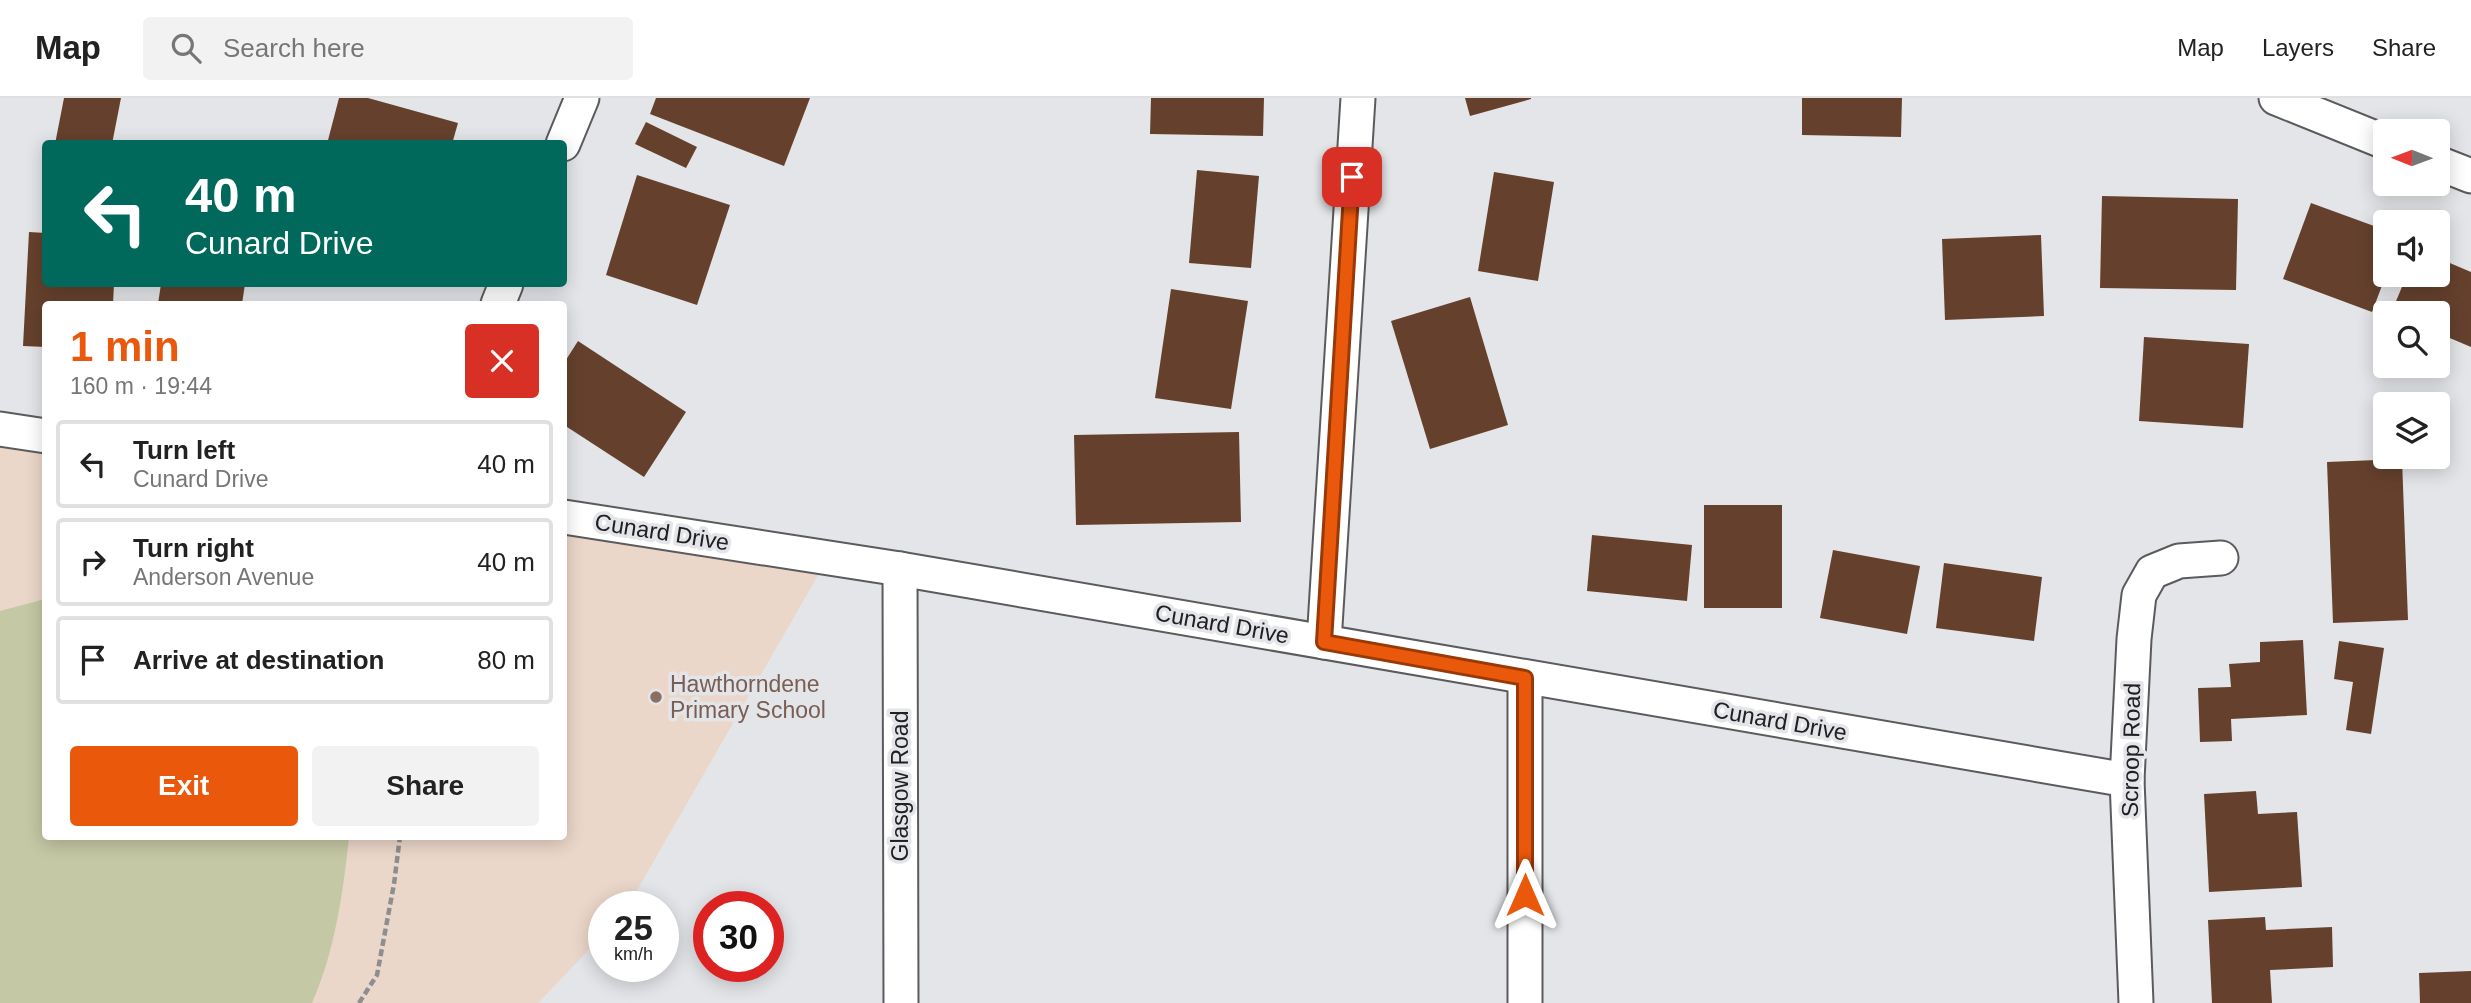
<!DOCTYPE html>
<meta charset="utf-8">
<style>
:root{--surface:#fff;--page:#f2f2f2;--text:#222;--muted:#767676;--line:#e0e0e0;--accent:#ea580c}
body{margin:0;font-family:Arial,sans-serif;background:var(--page);color:var(--text);height:100vh;display:flex;flex-direction:column;font-size:26px;white-space:nowrap}
*{box-sizing:border-box;margin:0}
p{font-size:23px;color:var(--muted)}
.icon{flex:none;width:38px;height:38px;fill:none;stroke:currentColor;stroke-width:2;stroke-linecap:round;stroke-linejoin:round}
.map{position:relative;flex:1;overflow:hidden}
.sheet{position:absolute;left:42px;top:203px;width:525px;height:539px;display:flex;flex-direction:column;background:var(--surface);border-radius:7px;box-shadow:0 4px 18px #0003}
.sheet>*{flex:none}
.banner{position:absolute;left:42px;top:42px;width:525px;height:147px;border-radius:7px;box-shadow:0 4px 18px #0003;background:#00695c;color:#fff;overflow:hidden}
.needle{width:46px;rotate:271deg}
.tools{position:absolute;left:2373px;top:21px;display:grid;gap:14px}
.tools a{display:grid;place-items:center;width:77px;height:77px;border-radius:7px;background:var(--surface);box-shadow:0 4px 18px #0003;font-size:35px}
.speed{position:absolute;left:588px;top:793px;display:flex;gap:14px;font-size:35px;font-weight:700;text-align:center}
.speed>*{display:grid;place-content:center;width:91px;height:91px;border-radius:50%;background:var(--surface);box-shadow:0 4px 18px #0003;line-height:1}
.speed small{font-size:18px;font-weight:400}
.speed .limit{border:10px solid #d22;background:#fff;color:#111}
.pin{position:absolute;display:grid;place-items:center;width:60px;height:60px;color:#fff;margin:-30px;border-radius:14px;box-shadow:0 4px 10px #0006}
.me{position:absolute;width:77px;margin:-38px;rotate:0deg;stroke-linejoin:round;filter:drop-shadow(0 0 5px #0008)}
.turn{display:flex;align-items:center;gap:24px;height:147px;padding:0 28px;font-size:32px}
.turn .icon{width:91px;height:91px;stroke-width:2.5}
.turn b{display:block;font-size:49px;line-height:60px}
.round{display:grid;place-items:center;flex:none;width:74px;height:74px;border-radius:7px;background:var(--page)}
.summary{display:flex;align-items:center;justify-content:space-between;height:119px;padding:0 28px}
h1{font-size:42px;font-weight:600;line-height:52px;color:var(--accent)}
.button{display:flex;gap:14px;margin-top:auto;padding:14px 28px}
.button a{flex:1;height:80px;border-radius:7px;background:var(--accent);color:#fff;font-size:28px;font-weight:600;line-height:80px;text-align:center}
.button a+a{background:var(--page);color:var(--text)}
ul{padding:0;list-style:none}
li{display:flex;align-items:center;gap:21px;height:88px;margin:0 14px 10px;padding:0 14px;border:4px solid var(--line);border-radius:7px}
li div{flex:1}
li b{display:block;font-size:26px}
li em{font-style:normal}
header{display:flex;align-items:center;gap:42px;box-sizing:border-box;height:98px;padding:0 35px;background:var(--surface);border-bottom:2px solid var(--line)}
header strong{font-size:33px}
nav{display:flex;gap:38px;margin-inline-start:auto;font-size:24px}
.search{width:490px;height:63px;background:var(--page);display:flex;align-items:center;gap:18px;box-sizing:border-box;padding:0 24px;border-radius:7px;color:var(--muted);font-size:26px}
.map>svg:first-child{display:block}
.education{fill:#ebd7c9}
.green{fill:#c4c8a4}
.building{fill:#65412d}
.lines{fill:none;stroke-linecap:round;stroke-linejoin:round}
.street-casing{stroke:#5b5b5e;stroke-width:37}
.path{stroke:#8e8e91;stroke-width:4.5;stroke-dasharray:7 3.5;stroke-linecap:butt}
.street{stroke:#fff;stroke-width:33}
.route-casing{stroke:#983908;stroke-width:18}
.route{stroke:#ea580c;stroke-width:12}
.education-dot{fill:#8d6e63;stroke:#e4e5e8;stroke-width:2.5}
.labels{text-anchor:middle;stroke-width:7;stroke-linejoin:round;paint-order:stroke}
.street-label{font-size:23px;fill:#202022;stroke:#e4e5e8}
.education-label{font-size:23px;fill:#785e54;stroke:#e4e5e8;text-anchor:start}
</style>
<header>
<strong>Map</strong>
<div class="search"><svg class="icon" aria-label="search" viewBox="0 0 24 24"><circle cx="10" cy="10" r="6"/><path d="M15 15l6 6"/></svg>Search here</div>
<nav><a>Map</a><a>Layers</a><a>Share</a></nav>
</header>
<div class="map">
<svg width="2471" height="905" viewBox="0 0 2471 905">
<rect width="100%" height="100%" fill="#e4e5e8"/>
<polygon class="education" points="0,332 45,339 46,738 564,738 564,419 828,460 628,808 604,808 604,836 538,905 0,905"/>
<path class="green" d="M45 501 46 738 349 739C343 795 335 853 312 905H0V513Z"/>
<g class="building">
<polygon points="64,0 121,0 112,46 55,46"/>
<polygon points="339,0 368,0 458,25 452,46 327,46"/>
<polygon points="656,0 810,0 784,68 650,16"/>
<polygon points="1151,0 1264,0 1263,38 1150,36"/>
<polygon points="1465,0 1531,0 1531,1 1470,18"/>
<polygon points="1802,0 1902,0 1901,39 1802,37"/>
<polygon points="646,24 697,49 686,70 635,46"/>
<polygon points="1197,72 1259,78 1251,170 1189,165"/>
<polygon points="1494,74 1554,84 1538,183 1478,173"/>
<polygon points="637,77 730,107 697,207 606,177"/>
<polygon points="2102,98 2238,101 2236,192 2100,190"/>
<polygon points="2311,105 2385,132 2386,177 2372,214 2283,181"/>
<polygon points="29,134 46,135 46,186 114,186 113,206 46,206 46,249 23,248"/>
<polygon points="2041,137 2044,218 1945,222 1942,141"/>
<polygon points="2438,160 2471,174 2471,249 2438,235 2438,215 2391,215 2407,177 2438,177"/>
<polygon points="161,186 245,186 242,206 158,206"/>
<polygon points="1171,191 1248,203 1231,311 1155,300"/>
<polygon points="1470,199 1508,327 1430,351 1391,223"/>
<polygon points="2144,239 2249,246 2243,330 2139,323"/>
<polygon points="578,243 686,314 644,379 564,327 564,265"/>
<polygon points="1239,334 1241,424 1076,427 1074,337"/>
<polygon points="2402,361 2408,522 2333,525 2327,364"/>
<rect x="1704" y="407" width="78" height="103"/>
<polygon points="1592,437 1692,447 1687,503 1587,493"/>
<polygon points="1833,452 1920,468 1907,536 1820,520"/>
<polygon points="1944,465 2042,479 2034,543 1936,530"/>
<polygon points="2303,542 2307,617 2231,621 2232,643 2200,644 2198,590 2231,589 2229,566 2260,564 2260,544"/>
<polygon points="2339,543 2384,550 2371,636 2346,632 2353,584 2334,581"/>
<polygon points="2256,693 2258,716 2297,714 2302,789 2209,794 2204,696"/>
<polygon points="2265,819 2266,832 2332,829 2333,869 2270,872 2272,905 2212,905 2208,822"/>
<polygon points="2471,873 2471,905 2420,905 2419,875"/>
</g>
<g class="lines">
<g class="street-casing">
<g id="street">
<polyline points="2276,0 2385,44"/>
<polyline points="563,46 582,0"/>
<polyline points="2438,65 2471,78"/>
<polyline points="498,206 506,186"/>
<polyline points="0,331 46,338"/>
<polyline points="564,419 900,471 2127,682"/>
<polyline points="900,471 901,905"/>
<polyline points="1324,544 1358,0"/>
<polyline points="1525,580 1525,905"/>
<polyline points="2136,905 2127,682 2134,541 2139,497 2152,474 2179,463 2221,460"/>
</g>
</g>
<polyline class="path" points="359,905 377,877 394,786 400,738"/>
<use href="#street" class="street"/>
</g>
<g class="lines">
<g class="route-casing">
<polyline id="route" points="1352,79 1324,544 1525,580 1525,797"/>
</g>
<use href="#route" class="route"/>
</g>
<circle class="education-dot" cx="656" cy="599" r="7"/>
<g class="labels">
<g class="street-label">
<text transform="translate(662 434) rotate(9)" y="8">Cunard Drive</text>
<text transform="translate(1222 526) rotate(10)" y="8">Cunard Drive</text>
<text transform="translate(1780 623) rotate(10)" y="8">Cunard Drive</text>
<text transform="translate(2131 652) rotate(-89)" y="8">Scroop Road</text>
<text transform="translate(900 688) rotate(-90)" y="8">Glasgow Road</text>
</g>
<g class="education-label">
<text x="670" y="594">Hawthorndene<tspan x="670" dy="26">Primary School</tspan></text>
</g>
</g>
</svg>
<div class="tools">
<a><svg class="needle" viewBox="-14 -14 28 28"><path d="M0-13l5 13h-10z" fill="#e53935"/><path d="M0 13l5-13h-10z" fill="#767676"/></svg></a>
<a><svg class="icon" aria-label="sound" viewBox="0 0 24 24"><path d="M4 9h4l5-4v14l-5-4H4zM17 9q2 3 0 6"/></svg></a>
<a><svg class="icon" aria-label="search" viewBox="0 0 24 24"><circle cx="10" cy="10" r="6"/><path d="M15 15l6 6"/></svg></a>
<a><svg class="icon" aria-label="layers" viewBox="0 0 24 24"><path d="M12 4l9 5-9 5-9-5zM3 14l9 5 9-5"/></svg></a>
</div>
<div class="speed"><div>25<small>km/h</small></div><div class="limit">30</div></div>
<div class="pin" style="left:1352px;top:79px;background:#d93025"><svg class="icon" aria-label="arrive" viewBox="0 0 24 24"><path d="M6 21V4h12l-3 4 3 4H6"/></svg></div>
<svg class="me" style="left:1525px;top:797px" viewBox="-20 -20 40 40"><path d="M0-17L14 15 0 8-14 15z" fill="#ea580c" stroke="#fff" stroke-width="4"/></svg>
<div class="banner">
<div class="turn"><svg class="icon" aria-label="left" viewBox="0 0 24 24"><path d="M17 20v-9H6M10 6l-5 5 5 5"/></svg><div><b>40 m</b>Cunard Drive</div></div>
</div>
<section class="sheet">
<div class="summary"><div><h1>1 min</h1><p>160 m · 19:44</p></div><a class="round" style="background:#d93025;color:#fff"><svg class="icon" aria-label="close" viewBox="0 0 24 24"><path d="M6 6l12 12M18 6L6 18"/></svg></a></div>
<ul>
<li><svg class="icon" aria-label="left" viewBox="0 0 24 24"><path d="M17 20v-9H6M10 6l-5 5 5 5"/></svg><div><b>Turn left</b><p>Cunard Drive</p></div><em>40 m</em></li>
<li><svg class="icon" aria-label="right" viewBox="0 0 24 24"><path d="M7 20v-9h11M14 6l5 5-5 5"/></svg><div><b>Turn right</b><p>Anderson Avenue</p></div><em>40 m</em></li>
<li><svg class="icon" aria-label="arrive" viewBox="0 0 24 24"><path d="M6 21V4h12l-3 4 3 4H6"/></svg><div><b>Arrive at destination</b></div><em>80 m</em></li>
</ul>
<div class="button"><a>Exit</a><a>Share</a></div>
</section>
</div>
